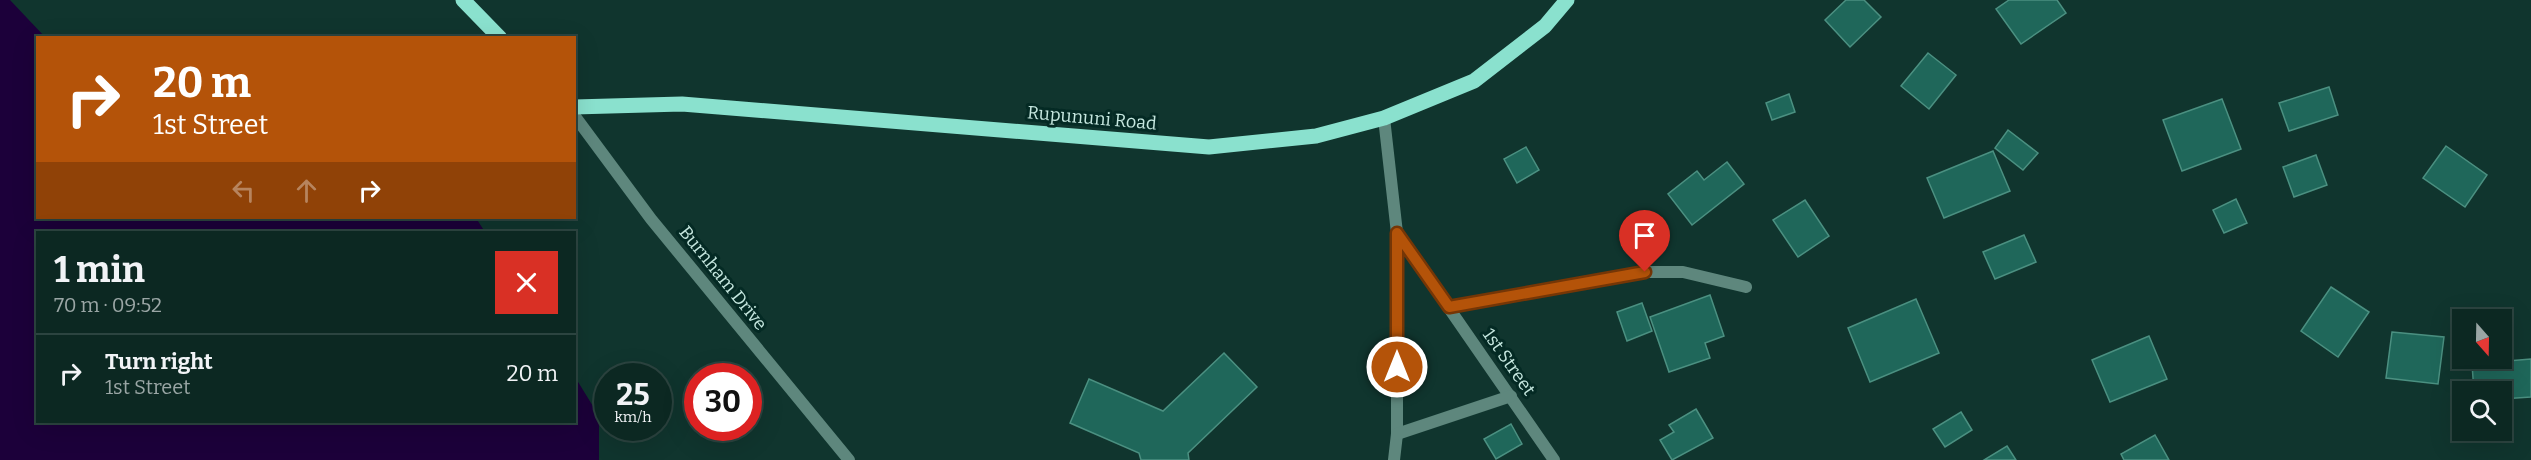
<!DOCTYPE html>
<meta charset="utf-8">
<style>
:root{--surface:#0c2822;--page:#15302a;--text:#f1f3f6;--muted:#9aa6a5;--line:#2c4440}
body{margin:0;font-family:Bitter,serif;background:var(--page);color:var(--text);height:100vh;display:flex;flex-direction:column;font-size:22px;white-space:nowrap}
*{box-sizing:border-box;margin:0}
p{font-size:20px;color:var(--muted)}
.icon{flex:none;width:33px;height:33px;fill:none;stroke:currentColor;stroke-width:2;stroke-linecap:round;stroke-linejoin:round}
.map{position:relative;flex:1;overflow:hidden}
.panel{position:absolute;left:36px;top:231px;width:540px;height:192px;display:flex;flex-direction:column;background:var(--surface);border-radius:0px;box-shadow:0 6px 24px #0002,0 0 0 2px var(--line)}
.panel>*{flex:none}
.top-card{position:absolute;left:36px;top:36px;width:540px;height:183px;border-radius:0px;box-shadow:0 6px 24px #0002,0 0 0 2px var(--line);background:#b45309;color:#fff;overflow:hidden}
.needle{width:39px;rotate:160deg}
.tools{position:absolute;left:2452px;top:309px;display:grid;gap:12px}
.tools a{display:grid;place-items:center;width:60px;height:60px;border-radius:0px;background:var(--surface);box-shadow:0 6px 24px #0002,0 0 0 2px var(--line);font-size:30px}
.speed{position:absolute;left:594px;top:363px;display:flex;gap:12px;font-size:30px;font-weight:700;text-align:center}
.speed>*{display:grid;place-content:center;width:78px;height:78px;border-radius:50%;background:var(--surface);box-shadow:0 6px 24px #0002,0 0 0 2px var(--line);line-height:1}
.speed small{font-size:15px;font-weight:400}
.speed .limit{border:9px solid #d22;background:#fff;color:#111}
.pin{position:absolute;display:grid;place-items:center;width:51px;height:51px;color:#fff;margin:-62px -26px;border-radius:50% 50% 50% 0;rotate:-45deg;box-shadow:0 0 6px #0007}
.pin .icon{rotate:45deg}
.me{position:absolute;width:66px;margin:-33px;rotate:0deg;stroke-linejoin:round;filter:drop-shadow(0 0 4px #0008)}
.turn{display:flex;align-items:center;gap:21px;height:126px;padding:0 18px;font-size:27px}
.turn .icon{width:78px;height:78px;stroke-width:2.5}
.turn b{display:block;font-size:42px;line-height:51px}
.lanes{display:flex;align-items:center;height:57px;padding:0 18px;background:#0003;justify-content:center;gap:30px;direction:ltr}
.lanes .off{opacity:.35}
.round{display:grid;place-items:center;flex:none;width:63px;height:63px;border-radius:0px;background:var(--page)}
.headline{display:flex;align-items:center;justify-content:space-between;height:102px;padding:0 18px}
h1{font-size:36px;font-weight:700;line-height:45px}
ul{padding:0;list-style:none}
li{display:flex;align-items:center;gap:18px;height:78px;padding:0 18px;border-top:2px solid var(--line)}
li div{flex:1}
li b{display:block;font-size:22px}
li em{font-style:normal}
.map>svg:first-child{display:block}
.water{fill:#1c003a}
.building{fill:#1f675a;stroke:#4b9081;stroke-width:1.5}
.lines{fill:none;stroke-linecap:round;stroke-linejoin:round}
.service{stroke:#5e877d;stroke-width:12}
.minor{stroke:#5e877d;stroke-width:12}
.tertiary{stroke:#5e877d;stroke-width:12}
.primary{stroke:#8ae1ce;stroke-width:15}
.route-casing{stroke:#753606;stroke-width:15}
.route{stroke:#b45309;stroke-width:10}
.labels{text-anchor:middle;stroke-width:6;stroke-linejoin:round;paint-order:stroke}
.street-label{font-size:18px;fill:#c6e7df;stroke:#042a24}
</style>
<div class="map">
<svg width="2531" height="460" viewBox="0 0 2531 460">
<rect width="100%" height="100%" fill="#10352e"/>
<polygon class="water" points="0,0 10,0 45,37 38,38 38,218 476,218 485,232 38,232 38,422 574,422 575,377 599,416 599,460 0,460"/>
<g class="building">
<polygon points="1846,0 1864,0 1881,17 1850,47 1825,20"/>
<polygon points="2009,0 2057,0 2066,13 2021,44 1996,9"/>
<polygon points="1928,53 1956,75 1929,109 1901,86"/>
<polygon points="2329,87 2338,115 2289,131 2279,103"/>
<polygon points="1789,94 1795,112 1772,120 1766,103"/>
<polygon points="2222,99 2241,149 2182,171 2163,120"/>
<polygon points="2008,130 2038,153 2023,170 1995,148"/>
<polygon points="2446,146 2487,175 2465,207 2423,178"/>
<polygon points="1526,147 1539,170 1517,183 1504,159"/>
<polygon points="1993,151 2010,191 1944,218 1927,178"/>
<polygon points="2316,155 2327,185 2294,197 2283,167"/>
<polygon points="1727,162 1744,184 1692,225 1668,194 1697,171 1704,180"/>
<polygon points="2236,199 2247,223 2224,233 2213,210"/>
<polygon points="1805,200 1829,236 1798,257 1773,220"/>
<polygon points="2024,235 2036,262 1995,279 1983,252"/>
<polygon points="2331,287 2369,312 2338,357 2301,331"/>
<polygon points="1710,295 1724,336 1705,343 1710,358 1669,372 1650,317"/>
<polygon points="1916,299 1939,353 1870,382 1848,328"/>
<polygon points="1642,303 1652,331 1627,341 1617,312"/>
<polygon points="2392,332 2444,337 2438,384 2386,378"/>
<polygon points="2149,336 2167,379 2110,402 2092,360"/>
<polygon points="1224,353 1257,387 1188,453 1189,460 1141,460 1139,453 1070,423 1089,379 1163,411"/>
<polygon points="2531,359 2531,397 2502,399 2502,392 2474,392 2472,364"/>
<polygon points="1696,409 1713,438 1672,460 1660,440 1674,432 1669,425"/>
<polygon points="1961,412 1972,430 1945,447 1933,429"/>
<polygon points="1511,424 1522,444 1496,459 1484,439"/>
<polygon points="2155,435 2169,460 2124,460 2121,454"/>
<polygon points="2007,446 2016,460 1984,460"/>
</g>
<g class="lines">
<polyline class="service" points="1449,307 1645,272 1683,272 1746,287"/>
<g class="minor">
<polyline points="1384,118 1397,233 1397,434 1394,460"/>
<polyline points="1397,233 1554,460"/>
<polyline points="1397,434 1511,396"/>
</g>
<polyline class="tertiary" points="574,115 651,219 849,460"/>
<g class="primary">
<polyline points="463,0 500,38"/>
<polyline points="574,107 682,104 1209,147 1316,136 1384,118 1474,81 1545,26 1567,0"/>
</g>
</g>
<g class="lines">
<g class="route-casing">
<polyline id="route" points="1397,367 1397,233 1449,307 1645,272"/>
</g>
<use href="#route" class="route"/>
</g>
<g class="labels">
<g class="street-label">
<text transform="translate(1092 118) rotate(5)" y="6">Rupununi Road</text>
<text transform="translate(723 278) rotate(51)" y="6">Burnham Drive</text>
<text transform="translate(1509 362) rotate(55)" y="6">1st Street</text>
</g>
</g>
</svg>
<div class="tools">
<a><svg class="needle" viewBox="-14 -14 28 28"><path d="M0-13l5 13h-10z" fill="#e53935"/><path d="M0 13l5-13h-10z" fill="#9aa6a5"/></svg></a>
<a><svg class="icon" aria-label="search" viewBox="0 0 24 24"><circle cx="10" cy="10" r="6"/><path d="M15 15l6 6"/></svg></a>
</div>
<div class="speed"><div>25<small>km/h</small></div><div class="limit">30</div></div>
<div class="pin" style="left:1645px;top:272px;background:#d93025"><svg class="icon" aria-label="arrive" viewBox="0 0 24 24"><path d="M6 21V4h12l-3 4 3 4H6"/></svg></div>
<svg class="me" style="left:1397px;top:367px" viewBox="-20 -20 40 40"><circle r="17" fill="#b45309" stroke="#fff" stroke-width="3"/><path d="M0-11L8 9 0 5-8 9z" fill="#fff"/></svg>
<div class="top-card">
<div class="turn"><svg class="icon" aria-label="right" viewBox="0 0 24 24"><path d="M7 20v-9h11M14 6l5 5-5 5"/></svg><div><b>20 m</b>1st Street</div></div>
<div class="lanes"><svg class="icon off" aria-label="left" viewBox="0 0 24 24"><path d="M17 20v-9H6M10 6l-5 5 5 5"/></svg><svg class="icon off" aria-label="ahead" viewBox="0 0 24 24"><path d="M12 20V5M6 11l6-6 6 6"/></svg><svg class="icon" aria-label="right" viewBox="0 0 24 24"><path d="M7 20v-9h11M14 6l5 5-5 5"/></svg></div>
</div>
<section class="panel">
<div class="headline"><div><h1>1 min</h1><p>70 m · 09:52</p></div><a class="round" style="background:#d93025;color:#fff"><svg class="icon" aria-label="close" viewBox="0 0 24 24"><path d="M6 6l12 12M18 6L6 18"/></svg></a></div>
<ul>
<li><svg class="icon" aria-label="right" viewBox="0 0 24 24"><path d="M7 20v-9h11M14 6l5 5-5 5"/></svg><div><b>Turn right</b><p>1st Street</p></div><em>20 m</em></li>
</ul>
</section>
</div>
